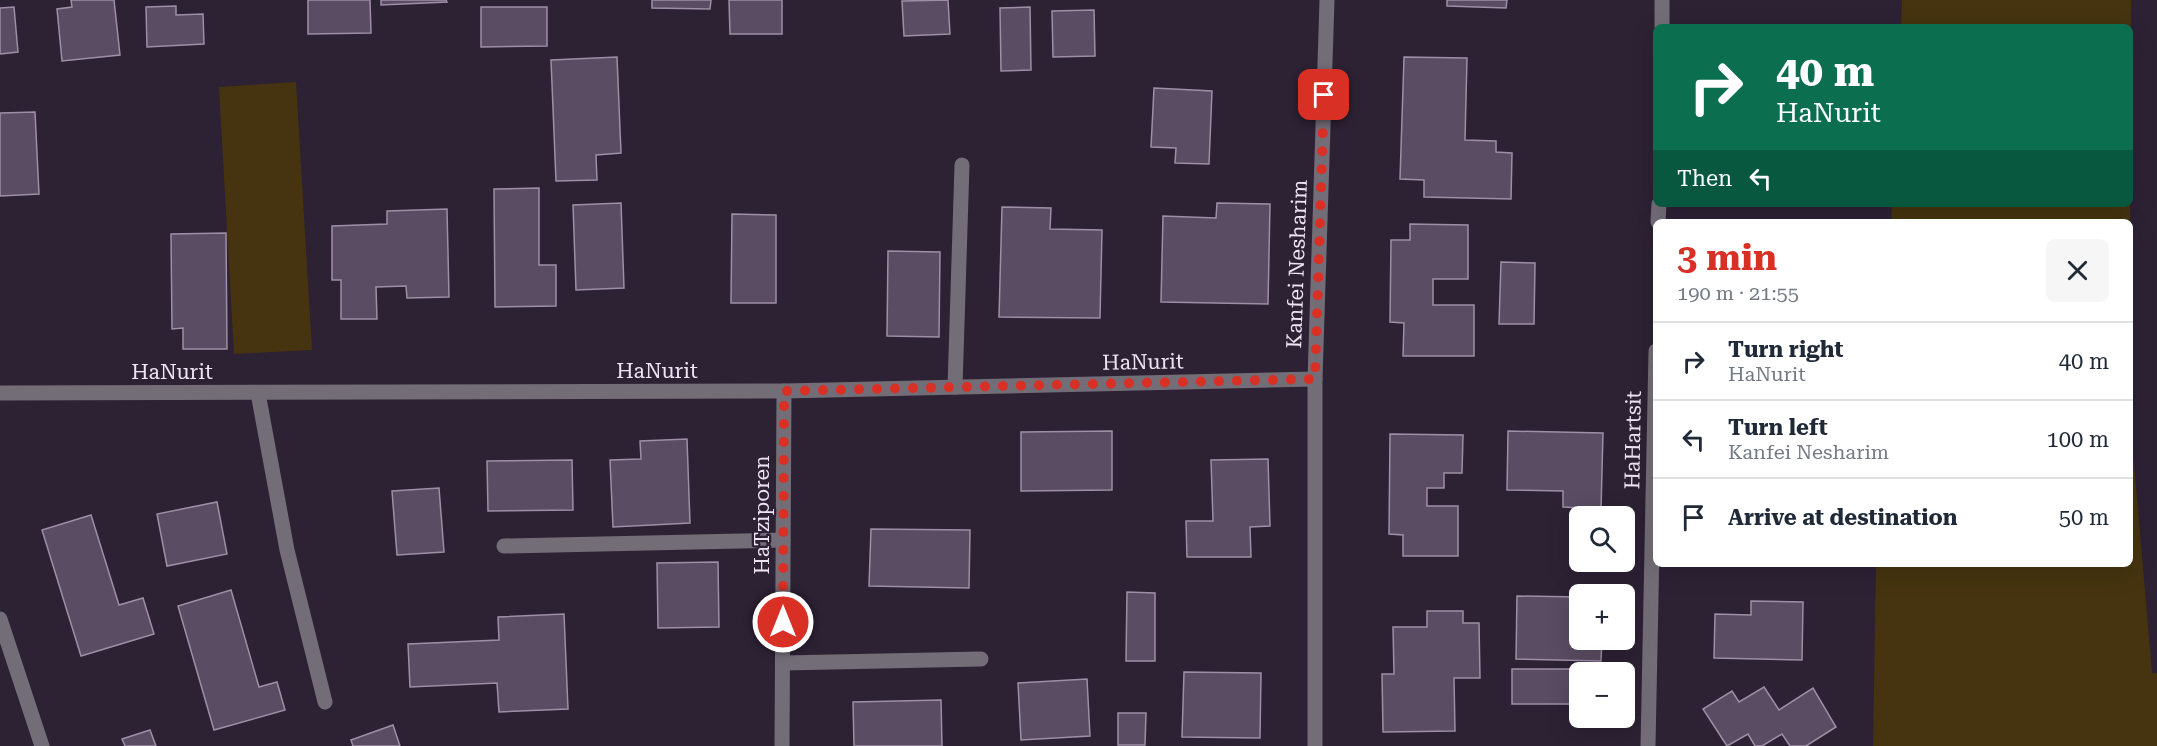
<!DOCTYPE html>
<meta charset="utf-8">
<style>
:root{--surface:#fff;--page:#f6f6f7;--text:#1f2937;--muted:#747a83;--line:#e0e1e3;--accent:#d93025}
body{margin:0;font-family:"Roboto Serif",serif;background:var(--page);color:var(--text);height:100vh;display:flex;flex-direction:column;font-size:22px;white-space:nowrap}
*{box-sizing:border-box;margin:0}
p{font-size:20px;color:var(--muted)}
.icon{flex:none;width:33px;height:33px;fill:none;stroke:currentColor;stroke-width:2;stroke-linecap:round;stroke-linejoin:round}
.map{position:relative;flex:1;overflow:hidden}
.panel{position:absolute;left:1653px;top:219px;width:480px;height:348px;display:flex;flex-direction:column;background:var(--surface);border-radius:9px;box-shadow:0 6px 24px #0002}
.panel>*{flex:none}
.hud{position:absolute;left:1653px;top:24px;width:480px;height:183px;border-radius:9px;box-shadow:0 6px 24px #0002;background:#0b6e4f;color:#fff;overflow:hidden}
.tools{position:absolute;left:1569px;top:506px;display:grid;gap:12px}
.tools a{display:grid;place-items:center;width:66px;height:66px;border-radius:9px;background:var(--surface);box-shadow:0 6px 24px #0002;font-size:30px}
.pin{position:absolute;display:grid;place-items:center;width:51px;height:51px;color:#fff;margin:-26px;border-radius:12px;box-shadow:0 3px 9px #0006}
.me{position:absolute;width:66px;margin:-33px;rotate:0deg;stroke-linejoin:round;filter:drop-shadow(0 0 4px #0008)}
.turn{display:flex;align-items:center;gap:21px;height:126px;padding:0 24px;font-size:27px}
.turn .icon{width:78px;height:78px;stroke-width:2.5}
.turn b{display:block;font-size:42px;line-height:51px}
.then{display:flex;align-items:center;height:57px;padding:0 24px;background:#0003;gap:12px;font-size:22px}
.round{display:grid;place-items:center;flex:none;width:63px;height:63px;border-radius:9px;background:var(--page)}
.overview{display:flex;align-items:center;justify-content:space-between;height:102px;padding:0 24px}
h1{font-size:36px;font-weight:700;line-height:45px;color:var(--accent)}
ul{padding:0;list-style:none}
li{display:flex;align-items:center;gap:18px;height:78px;padding:0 24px;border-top:2px solid var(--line)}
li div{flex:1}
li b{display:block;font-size:22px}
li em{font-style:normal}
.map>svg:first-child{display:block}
.green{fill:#45340f}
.building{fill:#5a4c62;stroke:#9e8fa7;stroke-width:1.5}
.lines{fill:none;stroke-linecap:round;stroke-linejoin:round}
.minor{stroke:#736d77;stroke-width:15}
.route{stroke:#d93025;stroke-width:10;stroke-dasharray:0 18}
.labels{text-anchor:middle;stroke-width:4.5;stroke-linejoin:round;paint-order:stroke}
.street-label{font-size:21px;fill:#ece4f1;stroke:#2d2134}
</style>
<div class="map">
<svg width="2157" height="746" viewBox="0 0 2157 746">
<rect width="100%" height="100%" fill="#2d2134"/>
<g class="green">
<polygon points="1902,0 2131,0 2130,129 2130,27 1901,27"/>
<polygon points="296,82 312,350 234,354 219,87"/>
<polygon points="1892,204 2130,204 2130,222 1891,222"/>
<polygon points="2130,416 2152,673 2157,673 2157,746 1873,746 1876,564 2130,564"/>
</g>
<g class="building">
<polygon points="71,0 114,0 120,55 62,61 57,9 72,7"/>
<polygon points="308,0 370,0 371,33 308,34"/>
<polygon points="381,0 446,0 447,2 381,5"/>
<polygon points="652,0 711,0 710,9 652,8"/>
<polygon points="729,0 782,0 782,34 730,34"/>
<polygon points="948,0 950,34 904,36 902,1"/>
<polygon points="1447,0 1507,0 1506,8 1447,6"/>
<polygon points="176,6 176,15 203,14 204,44 147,47 146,7"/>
<polygon points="14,7 18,52 0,54 0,8"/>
<polygon points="481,7 547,7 547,46 481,47"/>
<polygon points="1030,7 1031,70 1001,71 1000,8"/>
<polygon points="1094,10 1095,56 1053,57 1052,11"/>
<polygon points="617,57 621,153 596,155 597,180 556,181 551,60"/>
<polygon points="1404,57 1467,58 1465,140 1496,141 1496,152 1512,153 1511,199 1424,197 1424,180 1400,179"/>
<polygon points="1154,88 1212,91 1209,164 1175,163 1176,148 1151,147"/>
<polygon points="35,112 39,194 0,196 0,113"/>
<polygon points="539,188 539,265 556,265 556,306 495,307 494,189"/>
<polygon points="621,203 624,288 576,290 573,205"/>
<polygon points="1217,203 1270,204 1268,304 1161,302 1163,216 1216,218"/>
<rect x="1723" y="204" width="87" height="2"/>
<polygon points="1002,207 1051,208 1050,229 1102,230 1100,318 999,317"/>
<polygon points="447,209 449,297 407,298 406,286 376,287 377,319 341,319 341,280 332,280 332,226 387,224 387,211"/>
<polygon points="732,214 776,215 776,303 731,303"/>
<polygon points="1410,224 1468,225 1468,279 1433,279 1433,305 1474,305 1474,356 1403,356 1404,323 1390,322 1391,240 1410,240"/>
<polygon points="226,233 227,349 183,349 183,328 172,329 171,234"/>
<polygon points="888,251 940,252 939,337 887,336"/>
<polygon points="1501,262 1535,263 1534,324 1499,324"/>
<polygon points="1112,431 1112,490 1021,491 1021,432"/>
<polygon points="1508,431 1603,433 1601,509 1563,507 1563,491 1507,490"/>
<polygon points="1390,434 1463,435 1462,473 1444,473 1444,488 1427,488 1427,506 1458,506 1458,556 1403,556 1403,535 1389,534"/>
<polygon points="687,439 690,523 613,527 610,460 641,459 640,441"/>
<polygon points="1268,459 1270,526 1250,527 1251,557 1187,557 1186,521 1213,521 1211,460"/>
<polygon points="572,460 573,510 488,511 487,461"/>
<polygon points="439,488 444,552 397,555 392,491"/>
<polygon points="217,502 227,554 167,566 157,514"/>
<polygon points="91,515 119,605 143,598 154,634 81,656 42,530"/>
<polygon points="871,529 970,530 969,588 869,586"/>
<polygon points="718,562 719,627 658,628 657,563"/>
<polygon points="231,590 259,687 277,682 285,710 214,730 178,606"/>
<polygon points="1127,592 1155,593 1155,661 1126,661"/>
<polygon points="1517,596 1580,597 1580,639 1602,639 1601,661 1516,659"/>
<polygon points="1751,601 1803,602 1802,660 1714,658 1715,614 1751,615"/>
<polygon points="1427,611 1463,611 1463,623 1479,623 1480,678 1454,678 1455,731 1383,732 1382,674 1394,674 1393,627 1427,627"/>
<polygon points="564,614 568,709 499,712 497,683 410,687 408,644 499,640 498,617"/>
<polygon points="1512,669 1586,669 1586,672 1580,672 1580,704 1512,704"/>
<polygon points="1184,672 1261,673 1260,738 1182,737"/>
<polygon points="1087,679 1090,736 1021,740 1018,683"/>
<polygon points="1764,687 1779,710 1813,688 1836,727 1806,746 1790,746 1782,734 1762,746 1755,746 1748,734 1727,746 1703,709 1732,691 1739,702"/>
<polygon points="941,700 942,746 854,746 853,702"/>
<polygon points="1118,713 1146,713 1145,745 1118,745"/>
<polygon points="393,725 400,746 353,746 351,740"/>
<polygon points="150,730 156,746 125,746 122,739"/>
</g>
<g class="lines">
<g class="minor">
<polyline points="1662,27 1662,0"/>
<polyline points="1658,222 1659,204"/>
<polyline points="955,387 962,165"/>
<polyline points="0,393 784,391 1315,379"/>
<polyline points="258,393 287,550 325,702"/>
<polyline points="504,546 783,540"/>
<polyline points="0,619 42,746"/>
<polyline points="783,663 981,659"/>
<polyline points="782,746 784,391"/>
<polyline points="1315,746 1315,379 1327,0"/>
<polyline points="1648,746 1656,351"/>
</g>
</g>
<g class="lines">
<polyline class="route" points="783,622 784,391 1315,379 1324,95"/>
</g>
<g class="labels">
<g class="street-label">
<text transform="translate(1297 264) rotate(-88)" y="7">Kanfei Nesharim</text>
<text transform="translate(1143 362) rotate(-1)" y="7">HaNurit</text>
<text x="657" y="378">HaNurit</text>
<text x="172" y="379">HaNurit</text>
<text transform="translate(1633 440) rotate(-89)" y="7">HaHartsit</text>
<text transform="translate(762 515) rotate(-90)" y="7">HaTziporen</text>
</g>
</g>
</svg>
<div class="tools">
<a><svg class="icon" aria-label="search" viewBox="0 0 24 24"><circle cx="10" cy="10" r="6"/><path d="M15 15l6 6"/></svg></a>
<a>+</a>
<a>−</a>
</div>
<div class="pin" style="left:1324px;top:95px;background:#d93025"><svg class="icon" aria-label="arrive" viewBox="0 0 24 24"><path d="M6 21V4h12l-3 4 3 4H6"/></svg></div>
<svg class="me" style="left:783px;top:622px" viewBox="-20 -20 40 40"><circle r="17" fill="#d93025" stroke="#fff" stroke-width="3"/><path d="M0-11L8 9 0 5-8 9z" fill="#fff"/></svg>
<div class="hud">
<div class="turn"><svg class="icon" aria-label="right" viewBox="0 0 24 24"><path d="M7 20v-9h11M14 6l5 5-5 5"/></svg><div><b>40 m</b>HaNurit</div></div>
<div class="then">Then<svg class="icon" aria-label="left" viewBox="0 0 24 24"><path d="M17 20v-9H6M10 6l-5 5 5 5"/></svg></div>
</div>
<section class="panel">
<div class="overview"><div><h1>3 min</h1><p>190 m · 21:55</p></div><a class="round"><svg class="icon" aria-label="close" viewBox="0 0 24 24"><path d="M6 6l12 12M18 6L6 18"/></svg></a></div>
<ul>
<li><svg class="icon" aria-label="right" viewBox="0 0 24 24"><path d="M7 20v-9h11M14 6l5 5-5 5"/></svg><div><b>Turn right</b><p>HaNurit</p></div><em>40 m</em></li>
<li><svg class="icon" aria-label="left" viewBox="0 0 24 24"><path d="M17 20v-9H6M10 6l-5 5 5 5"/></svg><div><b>Turn left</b><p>Kanfei Nesharim</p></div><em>100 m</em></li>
<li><svg class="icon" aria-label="arrive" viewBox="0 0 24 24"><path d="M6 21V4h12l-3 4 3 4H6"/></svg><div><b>Arrive at destination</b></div><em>50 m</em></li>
</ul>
</section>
</div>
